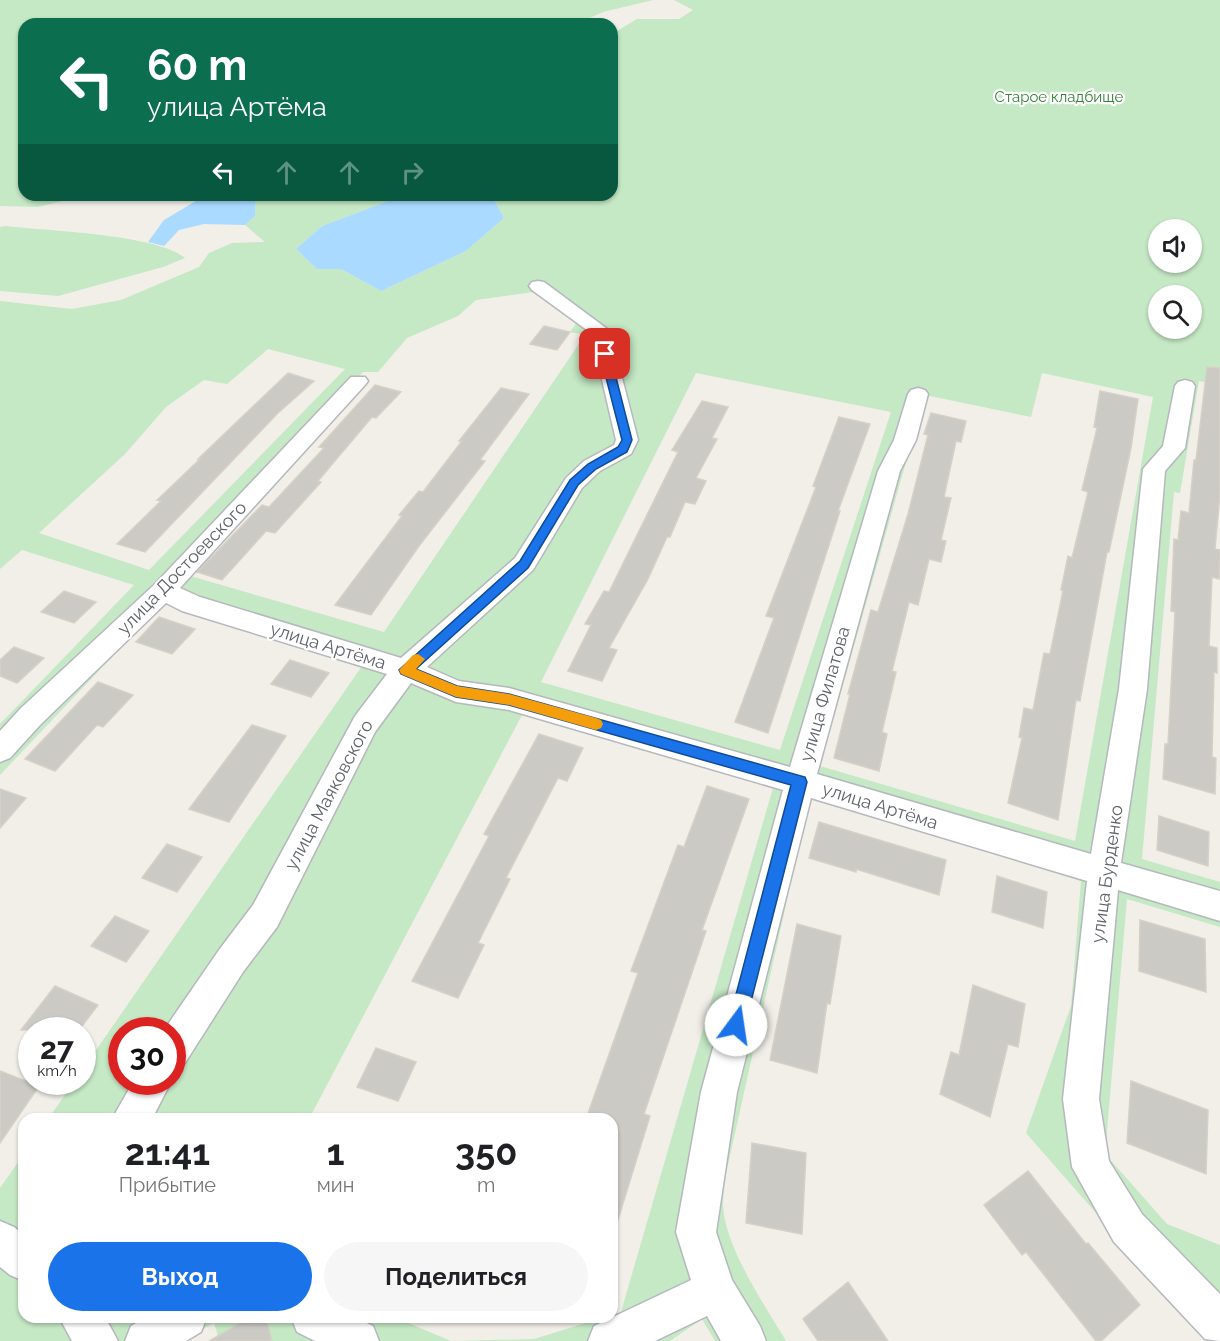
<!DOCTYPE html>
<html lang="ru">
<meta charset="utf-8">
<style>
:root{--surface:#fff;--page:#f6f6f6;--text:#202124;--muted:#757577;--accent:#1a73e8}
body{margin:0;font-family:Raleway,sans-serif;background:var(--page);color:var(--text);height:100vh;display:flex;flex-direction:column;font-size:22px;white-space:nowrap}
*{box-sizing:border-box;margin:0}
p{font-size:20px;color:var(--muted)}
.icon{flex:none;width:33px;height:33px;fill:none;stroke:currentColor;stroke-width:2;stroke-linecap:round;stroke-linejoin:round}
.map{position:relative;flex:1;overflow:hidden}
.drawer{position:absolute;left:18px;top:1113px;width:600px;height:210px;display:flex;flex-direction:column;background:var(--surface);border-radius:18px;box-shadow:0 2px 4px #0004}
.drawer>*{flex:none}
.guide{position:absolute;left:18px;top:18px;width:600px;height:183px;border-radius:18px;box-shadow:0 2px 4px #0004;background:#0b6e4f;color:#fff;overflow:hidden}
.tools{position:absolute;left:1148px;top:219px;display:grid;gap:12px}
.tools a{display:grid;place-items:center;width:54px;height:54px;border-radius:50%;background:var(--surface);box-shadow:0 2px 4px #0004;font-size:30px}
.speed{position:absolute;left:18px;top:1017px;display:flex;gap:12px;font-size:30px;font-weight:700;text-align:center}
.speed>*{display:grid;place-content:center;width:78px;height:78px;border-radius:50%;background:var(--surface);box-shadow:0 2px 4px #0004;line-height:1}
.speed small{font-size:15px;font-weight:400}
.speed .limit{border:9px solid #d22;background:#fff;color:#111}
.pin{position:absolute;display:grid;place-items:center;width:51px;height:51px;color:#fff;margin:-26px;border-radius:12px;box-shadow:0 3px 9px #0006}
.me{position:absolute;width:66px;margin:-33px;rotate:14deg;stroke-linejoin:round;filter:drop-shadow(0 0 4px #0008)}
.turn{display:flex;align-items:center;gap:21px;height:126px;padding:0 30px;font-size:27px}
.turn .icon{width:78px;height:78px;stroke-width:2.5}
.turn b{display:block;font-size:42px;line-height:51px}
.lanes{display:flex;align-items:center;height:57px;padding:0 30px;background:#0003;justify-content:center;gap:30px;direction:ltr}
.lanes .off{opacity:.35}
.eta{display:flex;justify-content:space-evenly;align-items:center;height:102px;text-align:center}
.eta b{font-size:36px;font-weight:700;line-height:42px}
.action{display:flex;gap:12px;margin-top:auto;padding:12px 30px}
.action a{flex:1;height:69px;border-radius:36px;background:var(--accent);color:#fff;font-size:24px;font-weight:700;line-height:69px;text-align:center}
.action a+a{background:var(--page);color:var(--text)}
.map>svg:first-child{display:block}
.green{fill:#c5e8c5;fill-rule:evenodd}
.water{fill:#aadaff}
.building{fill:#cccac5;stroke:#d6d1c6;stroke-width:1.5}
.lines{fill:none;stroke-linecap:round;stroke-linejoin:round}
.minor-casing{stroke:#b5b8bc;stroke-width:3}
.minor{fill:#fff;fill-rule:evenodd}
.route{fill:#1a73e8;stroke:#114b97;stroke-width:1.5}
.slow{fill:#f59e0b}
.labels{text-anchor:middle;stroke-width:4.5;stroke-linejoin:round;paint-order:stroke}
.far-park-label{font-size:15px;fill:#348238;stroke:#fff}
.street-label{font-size:18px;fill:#5f6368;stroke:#fff}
</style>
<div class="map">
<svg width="1220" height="1341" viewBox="0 0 1220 1341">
<rect width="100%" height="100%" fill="#f1efe8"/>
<g class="green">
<polygon points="0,0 653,0 603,12 585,20 584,24 24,24 24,195 86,195 38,207 0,206"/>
<path d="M674 0H1220V385L1199 381 1180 493 1174 492 1142 859 1220 882V896L1130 870 1122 865 1117 853 1142 692 1160 471 1181 451 1189 382 1180 386 1168 445 1149 466 1125 686 1108 805 1101 849 1095 857 1087 859 815 779 810 772 893 473 909 440 921 394 915 393 901 438 884 471 797 768 790 773 511 695 457 688 417 668 530 568 580 484 597 469 628 451 633 439 605 330 542 285 536 291 594 332 620 439 617 447 587 463 567 479 517 562 404 662 196 599 174 587 187 575 384 632 585 335 570 332 577 322 534 292 476 300 458 316 407 338 378 372H363L158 590 30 711 0 743V724L134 585 22 550 0 569V301L72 309 121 300 199 267 209 253 232 243 265 242 245 225 255 216 256 195H404L322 226 296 249 317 269H341L381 291 466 251 504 218 494 200 471 195H612V34L637 19H679L693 10ZM1158 230H1191V262H1158ZM1158 296H1191V328H1158ZM268 349 345 369 149 570 39 533 125 454 166 407 204 380 227 384ZM696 373 891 412 780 750 541 682ZM1042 373 1153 397 1075 841 820 766 925 395 1031 417Z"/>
<path d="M6 226C46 231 157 234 185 258L163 267 58 296 0 291V227Z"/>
<polygon points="163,597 396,673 259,910 172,1030 122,1030 122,1082 143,1082 119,1119 48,1119 74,1082 82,1082 83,1069 362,666 164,602 0,775 0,758"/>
<polygon points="408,677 509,703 787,783 686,1227 733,1341 715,1341 702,1319 670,1341 272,1341 266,1317 394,1317 451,1341 534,1339 621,1312 773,788 523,713 309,1119 141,1119 163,1082 172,1082 173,1065 370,726"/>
<path d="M803 794 1096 877 1081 1167 1220 1341H1208L1026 1133 1071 1006 1081 881 810 797 725 1178C724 1187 723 1197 723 1206 725 1247 765 1306 786 1341H756L704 1230Z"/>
<polygon points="1113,881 1220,913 1220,927 1127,899 1105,1154 1167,1224 1220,1245 1220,1309 1102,1166 1093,1106"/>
<polygon points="24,1154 24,1243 0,1224 0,1188"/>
<polygon points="0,1260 24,1281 24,1317 60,1317 77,1341 0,1341"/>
<polygon points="99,1317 251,1317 218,1336 214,1323 180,1341 114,1341"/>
</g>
<g class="water">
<polygon points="206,195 256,195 255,216 245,225 204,224 179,230 164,246 148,242 164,220"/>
<polygon points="404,195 473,195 493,198 504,218 466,251 381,291 341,269 317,269 296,249 322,226"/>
</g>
<g class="building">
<polygon points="544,326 570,332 557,350 530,344"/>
<polygon points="1207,367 1220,368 1220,494 1215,549 1220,550 1219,579 1212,577 1209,646 1217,648 1217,673 1214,672 1212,757 1216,758 1215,794 1163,779 1165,744 1168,744 1175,612 1171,611 1174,539 1178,540 1181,511 1189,513 1194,460 1196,460"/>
<polygon points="288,373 314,381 278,413 145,552 117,544 161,501 157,500 200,459 198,459"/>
<polygon points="375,385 401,392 376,418 372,417 318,481 321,482 275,533 266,531 222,580 197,572 262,505 269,507 324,448 319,447"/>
<polygon points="501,388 529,394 480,460 485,461 419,546 371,615 335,605 402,516 399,515 419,491 423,492 462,441 459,441"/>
<polygon points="1100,391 1138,399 1131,448 1109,552 1107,552 1080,701 1076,700 1058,820 1008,803 1022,738 1019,737 1024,708 1033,710 1044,653 1050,654 1063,591 1061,590 1068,556 1072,558 1088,492 1082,490 1097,428 1094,427"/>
<polygon points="702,401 728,407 712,438 717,439 696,478 706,481 695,504 685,502 670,537 667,537 648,579 609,648 617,650 602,681 568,671 591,625 585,624 604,591 609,592 678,452 672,450"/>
<polygon points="931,413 966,421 961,442 956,441 944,497 951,498 941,540 946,541 941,562 929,559 918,605 909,602 892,671 896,672 882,732 887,734 879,771 834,758 850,694 848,694 871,610 878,612 908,514 928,435 924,434"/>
<polygon points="839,417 870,424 838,511 840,511 768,733 735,722 774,618 766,616 816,487 813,486"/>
<polygon points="64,591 96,602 74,623 41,612"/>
<polygon points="159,617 195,629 172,654 136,642"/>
<polygon points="14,647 44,658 17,683 0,676 0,660"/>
<polygon points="290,660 329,673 311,697 271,684"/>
<polygon points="98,682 133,695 103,727 97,725 55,771 25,759"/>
<polygon points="252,725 286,736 229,822 189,809"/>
<polygon points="539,734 583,748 567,781 558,778 506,878 510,879 478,943 484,945 458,998 412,981 489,836 484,834"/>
<polygon points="707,786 749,799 702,930 706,931 644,1114 650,1116 617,1223 612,1222 612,1119 586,1119 638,973 631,971 678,845 684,847"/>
<polygon points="0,789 26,798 0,828"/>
<polygon points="1159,816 1209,832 1208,866 1157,850"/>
<polygon points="819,822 946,860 939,895 856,869 856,872 809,858"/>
<polygon points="167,844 202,857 177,892 142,878"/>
<polygon points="997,876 1047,892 1043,928 992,912"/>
<polygon points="115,916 149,931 126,962 91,946"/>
<polygon points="1140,920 1205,939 1206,992 1139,971"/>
<polygon points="797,924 841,936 830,1004 827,1003 817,1073 770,1060"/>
<polygon points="973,985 1025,1004 1018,1047 1008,1044 990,1117 940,1094 951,1052 959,1055"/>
<polygon points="55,986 98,1005 79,1030 21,1030"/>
<polygon points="376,1048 416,1062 398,1101 357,1087"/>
<polygon points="0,1071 39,1086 0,1143"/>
<polygon points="1131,1081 1208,1110 1206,1174 1127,1143"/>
<polygon points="752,1143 806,1153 802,1234 746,1223"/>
<polygon points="1028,1171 1086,1244 1088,1243 1140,1305 1101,1341 1096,1341 1026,1252 1022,1255 984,1205"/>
<polygon points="848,1282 888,1341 818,1341 803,1319"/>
<polygon points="251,1317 266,1317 272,1341 209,1341"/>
</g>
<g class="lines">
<g class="minor-casing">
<g id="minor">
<polygon points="538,281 544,282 610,331 638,440 631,454 600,471 582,488 533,570 427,667 459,681 509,688 790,767 878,471 894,440 908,394 911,390 918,388 925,390 928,394 916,440 900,471 817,774 1091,854 1119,689 1143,469 1163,446 1175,386 1178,382 1185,380 1192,382 1195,386 1185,448 1165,471 1147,689 1121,863 1220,891 1220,921 1118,890 1099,1099 1109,1161 1142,1214 1220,1294 1220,1341 1205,1339 1114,1242 1072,1167 1063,1099 1087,881 811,798 737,1092 716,1232 732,1280 760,1326 766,1341 721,1341 707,1316 655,1341 588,1341 594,1326 691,1280 676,1232 701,1092 783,790 509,710 456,702 411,683 375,732 277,927 243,972 185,1063 172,1068 172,1030 164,1030 219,950 253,905 355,716 387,674 182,611 166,603 41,724 10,758 0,762 0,731 21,708 154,585 351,377 365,377 368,381 365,385 180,588 200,597 401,658 515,558 566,478 584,461 614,445 616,440 591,333 532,290 529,286 532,282"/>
<polygon points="133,1082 171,1082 152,1119 112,1119"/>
<polygon points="0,1221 14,1227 24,1235 24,1281 10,1275 0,1267"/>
<polygon points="59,1317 105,1317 118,1341 72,1341"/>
<polygon points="146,1317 207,1317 201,1332 186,1341 125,1341 131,1326"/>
<polygon points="291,1317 355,1317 373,1326 379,1341 315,1341 297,1332"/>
</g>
</g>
<use href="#minor" class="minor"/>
</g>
<polygon class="route" points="605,351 610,354 632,440 627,452 596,469 578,485 528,568 416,669 457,686 509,694 805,777 807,782 745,1025 743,1032 736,1034 730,1032 728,1025 791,785 509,705 456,697 401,674 399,670 520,561 570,480 588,464 618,447 622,440 600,354"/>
<polygon class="slow" points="418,654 425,659 416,669 457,686 509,694 596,718 601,720 603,724 601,728 596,730 509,705 456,697 401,674 399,670 413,655"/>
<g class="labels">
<g class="far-park-label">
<text x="1059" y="102">Старое кладбище</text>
</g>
<g class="street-label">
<text transform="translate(182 568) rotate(-46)" y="6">улица Достоевского</text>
<text transform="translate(328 646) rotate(17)" y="6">улица Артёма</text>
<text transform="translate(825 694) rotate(-74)" y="6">улица Филатова</text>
<text transform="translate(329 795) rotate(-62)" y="6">улица Маяковского</text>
<text transform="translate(880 806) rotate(17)" y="6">улица Артёма</text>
<text transform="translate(1107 874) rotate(-82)" y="6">улица Бурденко</text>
</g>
</g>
</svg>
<div class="tools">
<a><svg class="icon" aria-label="sound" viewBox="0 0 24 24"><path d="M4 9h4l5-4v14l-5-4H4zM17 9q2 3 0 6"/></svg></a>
<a><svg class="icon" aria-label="search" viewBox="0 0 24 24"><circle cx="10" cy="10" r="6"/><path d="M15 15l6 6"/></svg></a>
</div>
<div class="speed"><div>27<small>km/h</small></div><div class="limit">30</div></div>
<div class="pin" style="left:605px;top:354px;background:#d93025"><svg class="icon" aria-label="arrive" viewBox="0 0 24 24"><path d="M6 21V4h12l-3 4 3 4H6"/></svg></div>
<svg class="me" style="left:736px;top:1025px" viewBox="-20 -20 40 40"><circle r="19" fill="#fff"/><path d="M0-13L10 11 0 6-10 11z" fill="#1a73e8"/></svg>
<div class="guide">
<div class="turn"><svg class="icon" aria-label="left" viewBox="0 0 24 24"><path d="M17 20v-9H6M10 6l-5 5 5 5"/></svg><div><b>60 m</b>улица Артёма</div></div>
<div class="lanes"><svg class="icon" aria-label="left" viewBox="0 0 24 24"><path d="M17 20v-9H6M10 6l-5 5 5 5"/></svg><svg class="icon off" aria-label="ahead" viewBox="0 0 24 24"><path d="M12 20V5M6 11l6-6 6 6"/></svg><svg class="icon off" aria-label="ahead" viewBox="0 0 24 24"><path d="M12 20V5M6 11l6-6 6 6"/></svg><svg class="icon off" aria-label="right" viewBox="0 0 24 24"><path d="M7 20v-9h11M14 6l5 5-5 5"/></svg></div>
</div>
<section class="drawer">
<div class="eta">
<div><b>21:41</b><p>Прибытие</p></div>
<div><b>1</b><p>мин</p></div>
<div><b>350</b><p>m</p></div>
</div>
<div class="action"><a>Выход</a><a>Поделиться</a></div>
</section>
</div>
